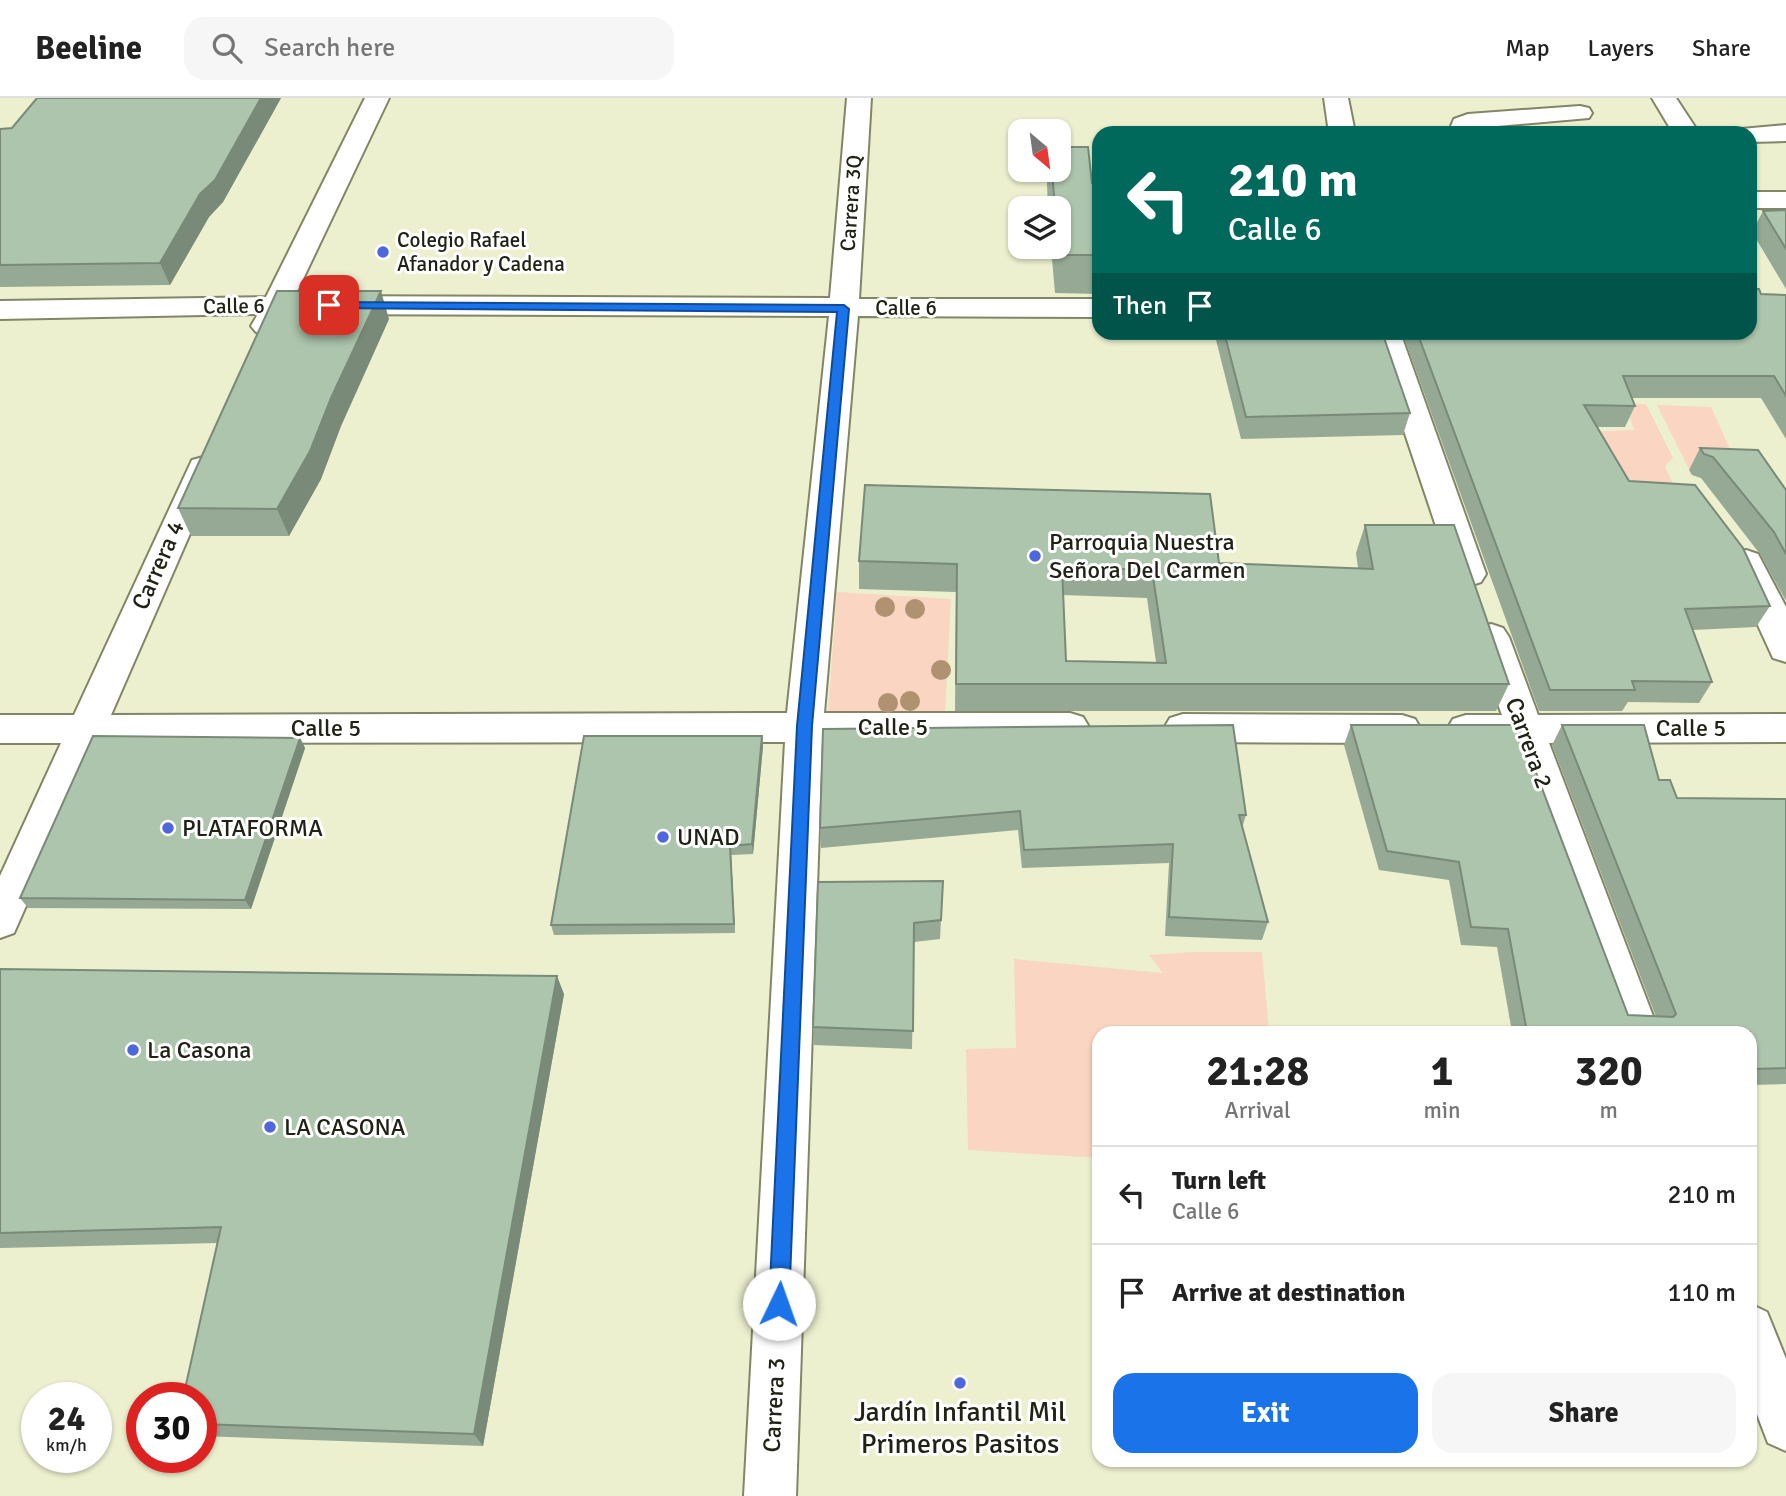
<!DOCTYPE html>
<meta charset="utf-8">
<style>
:root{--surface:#fff;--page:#f6f6f6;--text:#222;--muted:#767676;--line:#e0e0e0;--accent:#1a73e8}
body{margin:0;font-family:Signika,sans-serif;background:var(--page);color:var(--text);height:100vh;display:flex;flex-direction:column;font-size:26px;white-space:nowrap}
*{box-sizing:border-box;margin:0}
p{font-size:23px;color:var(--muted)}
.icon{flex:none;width:38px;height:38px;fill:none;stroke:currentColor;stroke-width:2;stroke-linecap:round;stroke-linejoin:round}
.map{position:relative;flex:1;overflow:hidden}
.details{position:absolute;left:1092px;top:928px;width:665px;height:441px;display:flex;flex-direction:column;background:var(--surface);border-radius:21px;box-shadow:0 2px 5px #0004}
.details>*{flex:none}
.guide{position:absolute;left:1092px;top:28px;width:665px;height:214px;border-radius:21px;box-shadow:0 2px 5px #0004;background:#00695c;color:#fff;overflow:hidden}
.needle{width:46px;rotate:151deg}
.tools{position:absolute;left:1008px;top:21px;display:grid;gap:14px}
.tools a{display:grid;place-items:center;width:63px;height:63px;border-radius:14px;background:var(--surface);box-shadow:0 2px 5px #0004;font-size:35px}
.speed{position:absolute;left:21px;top:1284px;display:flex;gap:14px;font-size:35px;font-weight:700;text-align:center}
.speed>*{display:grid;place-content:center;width:91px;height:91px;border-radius:50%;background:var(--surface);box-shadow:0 2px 5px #0004;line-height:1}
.speed small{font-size:18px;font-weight:400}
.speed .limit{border:10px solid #d22;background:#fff;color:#111}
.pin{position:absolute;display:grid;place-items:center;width:60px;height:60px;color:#fff;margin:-30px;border-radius:14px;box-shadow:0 4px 10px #0006}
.me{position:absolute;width:77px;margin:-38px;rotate:3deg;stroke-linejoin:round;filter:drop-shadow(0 0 5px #0008)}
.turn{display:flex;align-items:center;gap:24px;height:147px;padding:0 21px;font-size:32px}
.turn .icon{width:91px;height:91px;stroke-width:2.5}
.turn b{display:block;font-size:49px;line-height:60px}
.then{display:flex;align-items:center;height:66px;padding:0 21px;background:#0003;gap:14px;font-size:26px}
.eta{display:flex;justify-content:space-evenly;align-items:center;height:119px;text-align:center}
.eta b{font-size:42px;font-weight:800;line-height:49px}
.action{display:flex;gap:14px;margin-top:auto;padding:14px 21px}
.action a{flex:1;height:80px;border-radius:21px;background:var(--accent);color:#fff;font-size:28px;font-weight:800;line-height:80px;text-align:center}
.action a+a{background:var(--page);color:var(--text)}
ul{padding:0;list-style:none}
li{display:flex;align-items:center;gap:21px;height:98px;padding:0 21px;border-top:2px solid var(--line)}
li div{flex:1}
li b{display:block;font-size:26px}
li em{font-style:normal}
header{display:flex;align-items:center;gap:42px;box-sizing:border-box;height:98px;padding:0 35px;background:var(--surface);border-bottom:2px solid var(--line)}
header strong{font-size:33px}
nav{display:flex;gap:38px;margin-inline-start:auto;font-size:24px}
.search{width:490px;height:63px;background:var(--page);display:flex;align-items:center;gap:18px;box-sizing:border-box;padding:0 24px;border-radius:21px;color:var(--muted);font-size:26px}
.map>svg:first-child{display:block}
.green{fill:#f9d5c2}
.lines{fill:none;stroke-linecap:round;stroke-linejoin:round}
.street-casing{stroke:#828667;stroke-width:4}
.street{fill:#fff;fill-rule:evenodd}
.tree{fill:#b09270}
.wall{fill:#95a994;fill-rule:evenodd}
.shaded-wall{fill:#798a78}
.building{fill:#adc5ac;stroke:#798a78;stroke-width:2;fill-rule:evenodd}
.route{fill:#1a73e8;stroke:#114b97;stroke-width:2}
.poi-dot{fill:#4f67dc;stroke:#fff;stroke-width:2.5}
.labels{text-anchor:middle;stroke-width:6;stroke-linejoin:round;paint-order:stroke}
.far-street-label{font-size:21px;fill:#202215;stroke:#fff}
.far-poi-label{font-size:21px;fill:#202215;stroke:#fff;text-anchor:start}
.poi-label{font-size:24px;fill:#202215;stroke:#fff;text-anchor:start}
.street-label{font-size:24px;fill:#202215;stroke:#fff}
.near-poi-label{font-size:28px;fill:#202215;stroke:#fff}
</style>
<header>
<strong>Beeline</strong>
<div class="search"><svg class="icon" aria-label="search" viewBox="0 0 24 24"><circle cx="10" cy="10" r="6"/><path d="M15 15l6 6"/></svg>Search here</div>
<nav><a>Map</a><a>Layers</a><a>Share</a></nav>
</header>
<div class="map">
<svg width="1786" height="1398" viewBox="0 0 1786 1398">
<rect width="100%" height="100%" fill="#ecf0cf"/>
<g class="green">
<polygon points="1626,306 1646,306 1673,360 1665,368 1680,401 1627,399 1587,334 1634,332"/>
<polygon points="1657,307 1711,309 1738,369 1689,371"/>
<polygon points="837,494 951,501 945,614 828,614"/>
<polygon points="1193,854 1262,854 1269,934 1099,934 1099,1060 968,1052 966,951 1016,950 1014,861 1163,875 1149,857"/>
</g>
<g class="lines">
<g class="street-casing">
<g id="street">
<polygon points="365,0 389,0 295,198 830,200 847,0 871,0 859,201 1099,201 1099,219 858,218 824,615 1070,615 1083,619 1089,629 1083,639 1070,643 822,644 796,1398 744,1398 785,644 98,645 14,835 0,840 0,778 61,645 0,645 0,617 74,617 192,362 203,359 214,362 219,369 111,617 787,615 829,218 286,216 276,234 266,237 256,234 251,228 258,216 0,221 0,203 266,199"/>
<polygon points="1324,0 1348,0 1355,35 1329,35"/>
<polygon points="1652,0 1676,0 1699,35 1673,35"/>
<polygon points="1580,8 1589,10 1592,15 1589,20 1475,30 1474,35 1448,35 1454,21 1468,16"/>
<polygon points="1786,27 1786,43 1750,44 1750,35 1738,35 1741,31"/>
<rect x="1750" y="94" width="36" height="16"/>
<polygon points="1371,234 1400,234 1486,476 1481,484 1469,488 1457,484 1452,476"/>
<polygon points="1746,452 1758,456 1786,509 1786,564 1773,560 1729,464 1734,456"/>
<polygon points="1491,526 1503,530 1509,539 1538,617 1786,616 1786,644 1549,645 1659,934 1617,934 1512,645 1466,645 1453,641 1447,631 1453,621 1466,617 1502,617 1473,539 1479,530"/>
<polygon points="1183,616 1402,617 1415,621 1421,631 1415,641 1402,645 1183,644 1170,640 1164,630 1170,620"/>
<polygon points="1750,1206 1767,1214 1786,1261 1786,1353 1768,1345 1750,1298"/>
</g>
</g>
<use href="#street" class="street"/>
</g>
<g class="tree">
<circle cx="885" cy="509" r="10"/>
<circle cx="915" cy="511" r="10"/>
<circle cx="941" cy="572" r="10"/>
<circle cx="910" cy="603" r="10"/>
<circle cx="888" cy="605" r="10"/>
</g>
<g class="wall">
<polygon points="37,0 281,0 223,104 209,119 170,187 0,189 0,31 12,30"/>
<polygon points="1048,72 1059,72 1092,85 1099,85 1099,196 1055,195 1051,149 1059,149 1059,110 1048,110 1047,86"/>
<polygon points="1786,112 1786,191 1752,134 1763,113"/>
<polygon points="1761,196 1786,197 1786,341 1761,300 1632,300 1635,308 1625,329 1597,329 1629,383 1770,508 1756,529 1693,532 1712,584 1699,605 1628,604 1622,613 1539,613 1402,234 1750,234"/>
<polygon points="389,221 341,328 321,381 289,438 191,438 178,410"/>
<polygon points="1214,234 1382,234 1410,315 1403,337 1241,341"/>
<polygon points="1700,350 1786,392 1786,503 1760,456 1701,380 1692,377 1689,372"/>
<path d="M1365 427 1509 586 1496 613H955L956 494 859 491V463L1219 465 1358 470 1356 455ZM1063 497 1147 500 1156 564 1066 563Z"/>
<polygon points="1351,627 1628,917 1656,919 1552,647 1562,627 1659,682 1677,700 1786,701 1786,986 1750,987 1750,934 1512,934 1497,849 1461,847 1449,782 1379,772 1344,647"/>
<polygon points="823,631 1246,717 1242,730 1268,824 1262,842 1165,838 1169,765 1022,770 1018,732 821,750 820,730"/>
<polygon points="762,638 763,648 753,756 731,757 735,835 554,837 551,827"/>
<polygon points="300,640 305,650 251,811 28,810 20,800"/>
<polygon points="943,783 940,841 914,844 912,951 814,947 813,929"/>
<polygon points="0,871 564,896 483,1348 201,1338 201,1300 218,1145 0,1150"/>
</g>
<g class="shaded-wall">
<polygon points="261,0 281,0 223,104 209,119 170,187 160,165 200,96"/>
<polygon points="381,193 389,221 341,328 321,381 289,438 277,411 331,300"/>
<polygon points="762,638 763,648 753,756 752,746"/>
<polygon points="300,640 305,650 251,811 245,802"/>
<polygon points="730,748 731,757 735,835 734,826"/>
<polygon points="557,878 564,896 483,1348 474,1336"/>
</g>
<g class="building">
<polygon points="37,0 261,0 215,82 200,96 160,165 0,167 0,31 12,30"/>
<polygon points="1059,49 1088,49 1092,85 1099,85 1099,157 1058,157 1059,110 1055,110 1052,72 1059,72"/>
<polygon points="1786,112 1786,151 1763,113"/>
<polygon points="1750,191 1759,191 1761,196 1786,197 1786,298 1774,278 1623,278 1635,308 1584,307 1629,383 1695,387 1743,450 1770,508 1685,511 1712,584 1632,583 1635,592 1550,592 1417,234 1750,234"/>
<polygon points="277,193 381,193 331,300 310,353 277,411 178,410"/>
<polygon points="1224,234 1382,234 1410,315 1246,319"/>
<polygon points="1700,350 1758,352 1786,392 1786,456 1774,434 1713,359 1704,356"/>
<path d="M865 387 1210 396 1219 465 1373 471 1365 427H1454L1509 586H956L957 466 859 463ZM1062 469 1152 472 1166 565 1066 563Z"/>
<polygon points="1233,627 1246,717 1239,717 1268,824 1169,819 1173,746 1024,752 1020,713 820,730 823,631"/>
<polygon points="1351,627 1518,627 1628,917 1673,919 1676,916 1562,627 1644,627 1659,682 1670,682 1677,700 1786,701 1786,970 1750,971 1750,934 1527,934 1508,831 1471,829 1459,764 1387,753"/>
<polygon points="93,638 300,640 245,802 20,800"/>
<polygon points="584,638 762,638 752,746 730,748 734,826 551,827"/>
<polygon points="943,783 941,822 914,825 913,933 813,929 818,784"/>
<polygon points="0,871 557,878 474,1336 201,1326 201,1300 183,1300 221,1129 0,1135"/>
</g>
<polygon class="route" points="329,204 844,207 849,211 812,628 789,1206 786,1213 779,1216 771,1213 769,1206 797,628 837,214 325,210 325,205"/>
<g class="poi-dot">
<circle cx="383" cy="154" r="7"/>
<circle cx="1035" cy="458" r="7"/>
<circle cx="168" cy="730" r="7"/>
<circle cx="663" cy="739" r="7"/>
<circle cx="133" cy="952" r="7"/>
<circle cx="270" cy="1029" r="7"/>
<circle cx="960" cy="1285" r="7"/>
</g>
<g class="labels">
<g class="far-street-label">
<text transform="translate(851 105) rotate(-86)" y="7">Carrera 3Q</text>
<text transform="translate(234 208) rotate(-1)" y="7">Calle 6</text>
<text x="906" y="217">Calle 6</text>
</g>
<g class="far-poi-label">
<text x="397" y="149">Colegio Rafael<tspan x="397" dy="24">Afanador y Cadena</tspan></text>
</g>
<g class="poi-label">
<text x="1049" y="452">Parroquia Nuestra<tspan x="1049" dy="28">Señora Del Carmen</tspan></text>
<text x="182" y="738">PLATAFORMA</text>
<text x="677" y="747">UNAD</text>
<text x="147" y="960">La Casona</text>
<text x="284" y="1037">LA CASONA</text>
</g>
<g class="street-label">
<text transform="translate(158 467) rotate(-66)" y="8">Carrera 4</text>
<text x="893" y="637">Calle 5</text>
<text x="326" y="638">Calle 5</text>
<text x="1691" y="638">Calle 5</text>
<text transform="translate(1529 645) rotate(70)" y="8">Carrera 2</text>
<text transform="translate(774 1307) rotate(-87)" y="8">Carrera 3</text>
</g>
<g class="near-poi-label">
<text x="960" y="1323">Jardín Infantil Mil<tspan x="960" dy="32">Primeros Pasitos</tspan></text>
</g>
</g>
</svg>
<div class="tools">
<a><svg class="needle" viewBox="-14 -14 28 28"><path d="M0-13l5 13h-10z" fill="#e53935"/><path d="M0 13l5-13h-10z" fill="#767676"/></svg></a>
<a><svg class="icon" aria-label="layers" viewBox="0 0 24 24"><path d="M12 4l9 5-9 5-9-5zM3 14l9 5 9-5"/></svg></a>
</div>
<div class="speed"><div>24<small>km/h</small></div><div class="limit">30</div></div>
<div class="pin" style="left:329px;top:207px;background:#d93025"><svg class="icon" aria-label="arrive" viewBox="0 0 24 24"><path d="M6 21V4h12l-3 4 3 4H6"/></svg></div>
<svg class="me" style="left:779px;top:1206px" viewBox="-20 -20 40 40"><circle r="19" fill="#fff"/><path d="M0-13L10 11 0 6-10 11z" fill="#1a73e8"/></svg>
<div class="guide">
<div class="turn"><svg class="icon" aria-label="left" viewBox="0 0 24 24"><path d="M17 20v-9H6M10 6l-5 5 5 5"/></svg><div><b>210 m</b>Calle 6</div></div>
<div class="then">Then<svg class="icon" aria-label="arrive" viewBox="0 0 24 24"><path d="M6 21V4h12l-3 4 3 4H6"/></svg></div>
</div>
<section class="details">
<div class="eta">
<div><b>21:28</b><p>Arrival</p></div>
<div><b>1</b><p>min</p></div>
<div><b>320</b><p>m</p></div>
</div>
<ul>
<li><svg class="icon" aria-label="left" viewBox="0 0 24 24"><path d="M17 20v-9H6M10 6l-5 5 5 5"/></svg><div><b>Turn left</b><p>Calle 6</p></div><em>210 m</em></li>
<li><svg class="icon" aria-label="arrive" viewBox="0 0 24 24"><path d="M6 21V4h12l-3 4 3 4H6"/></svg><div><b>Arrive at destination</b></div><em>110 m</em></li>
</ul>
<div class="action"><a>Exit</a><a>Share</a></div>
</section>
</div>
